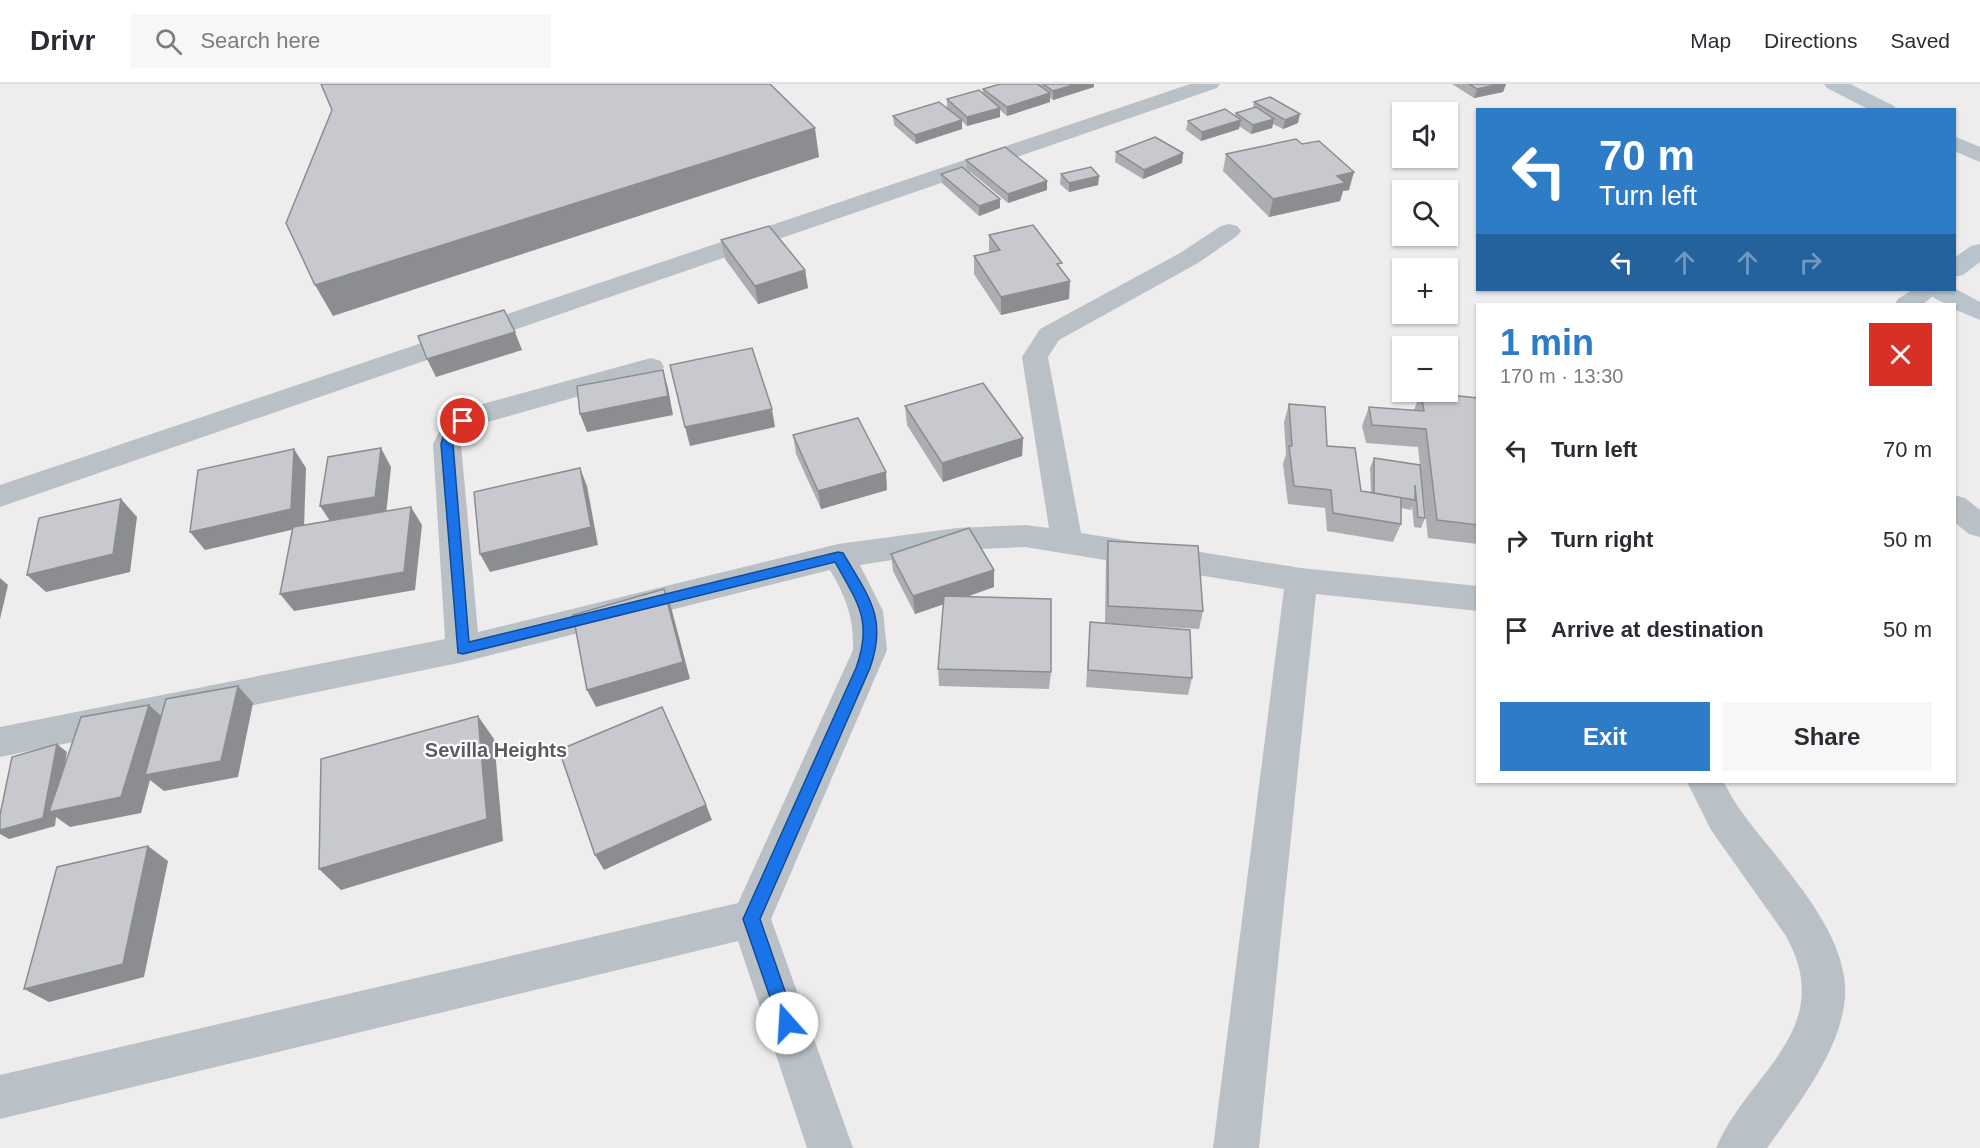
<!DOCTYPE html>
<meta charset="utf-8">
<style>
:root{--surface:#fff;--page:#f7f7f7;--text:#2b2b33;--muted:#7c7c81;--line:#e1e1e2;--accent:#2e7bc6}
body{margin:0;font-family:Arial,sans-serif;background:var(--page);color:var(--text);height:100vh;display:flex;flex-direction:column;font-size:22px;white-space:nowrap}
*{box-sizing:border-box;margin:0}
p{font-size:20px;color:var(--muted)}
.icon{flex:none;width:33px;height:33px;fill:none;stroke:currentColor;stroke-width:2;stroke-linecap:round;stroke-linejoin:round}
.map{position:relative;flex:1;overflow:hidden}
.side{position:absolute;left:1476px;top:219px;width:480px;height:480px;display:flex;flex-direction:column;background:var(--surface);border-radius:0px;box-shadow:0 2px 4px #0004}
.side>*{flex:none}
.top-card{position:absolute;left:1476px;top:24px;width:480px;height:183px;border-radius:0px;box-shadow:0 2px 4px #0004;background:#2e7bc6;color:#fff;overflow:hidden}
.fabs{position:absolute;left:1392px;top:18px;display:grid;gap:12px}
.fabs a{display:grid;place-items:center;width:66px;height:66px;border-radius:0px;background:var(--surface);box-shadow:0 2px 4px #0004;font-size:30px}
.pin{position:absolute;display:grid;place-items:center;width:51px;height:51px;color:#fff;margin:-26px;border:3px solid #fff;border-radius:50%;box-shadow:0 2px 6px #0007}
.me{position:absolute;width:66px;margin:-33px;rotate:341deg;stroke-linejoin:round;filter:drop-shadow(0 0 4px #0008)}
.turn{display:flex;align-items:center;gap:21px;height:126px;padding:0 24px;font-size:27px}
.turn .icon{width:78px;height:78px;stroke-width:2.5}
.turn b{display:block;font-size:42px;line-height:51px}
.lanes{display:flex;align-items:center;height:57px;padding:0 24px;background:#0003;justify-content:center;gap:30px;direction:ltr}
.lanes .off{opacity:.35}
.round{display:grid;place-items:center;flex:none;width:63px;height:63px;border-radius:0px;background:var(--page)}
.head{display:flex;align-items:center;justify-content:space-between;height:102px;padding:0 24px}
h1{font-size:36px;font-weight:600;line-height:45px;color:var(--accent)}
.action{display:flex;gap:12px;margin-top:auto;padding:12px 24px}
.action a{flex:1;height:69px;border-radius:0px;background:var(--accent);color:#fff;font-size:24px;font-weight:600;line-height:69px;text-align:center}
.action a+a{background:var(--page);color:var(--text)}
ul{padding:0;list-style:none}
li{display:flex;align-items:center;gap:18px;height:90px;padding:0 24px}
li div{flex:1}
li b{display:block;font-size:22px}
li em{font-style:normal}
header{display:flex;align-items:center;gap:36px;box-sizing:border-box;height:84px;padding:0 30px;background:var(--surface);border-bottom:2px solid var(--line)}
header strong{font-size:28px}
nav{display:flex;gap:33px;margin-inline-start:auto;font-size:21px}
.search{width:420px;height:54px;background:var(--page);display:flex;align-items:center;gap:15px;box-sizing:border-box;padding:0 21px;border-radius:0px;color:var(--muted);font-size:22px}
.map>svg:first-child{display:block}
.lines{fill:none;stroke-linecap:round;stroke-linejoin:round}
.street{fill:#b9c1c7;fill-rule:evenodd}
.secondary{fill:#b9c3cc;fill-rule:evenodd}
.wall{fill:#abadb1}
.shaded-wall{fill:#8b8d90}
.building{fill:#c7c9ce;stroke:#8b8d90;stroke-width:1.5}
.route{fill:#1a73e8;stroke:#114b97;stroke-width:1.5}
.labels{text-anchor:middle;stroke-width:4.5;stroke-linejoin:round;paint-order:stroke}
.neighbourhood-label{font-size:20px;font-weight:bold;fill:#595d60;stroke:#fff}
</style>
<header>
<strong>Drivr</strong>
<div class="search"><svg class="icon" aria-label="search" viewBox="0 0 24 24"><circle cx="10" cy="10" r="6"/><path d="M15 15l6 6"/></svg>Search here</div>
<nav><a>Map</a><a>Directions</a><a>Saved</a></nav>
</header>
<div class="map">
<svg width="1980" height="1064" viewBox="0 0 1980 1064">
<rect width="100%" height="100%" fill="#eeecec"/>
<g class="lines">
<g class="street">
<polygon points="1190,0 1220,0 1217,4 0,423 0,401"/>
<path d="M1229 140 1237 142 1241 147 1237 152 1198 179 1059 256 1048 273 1081 449 1301 484 1478 502V527L1316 510 1259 1064H1213L1284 505 1025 463 957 466 860 481 883 527 887 566 771 835 853 1064H807L738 857 0 1035V991L738 819 853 566C854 534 846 513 830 486L463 578 0 673V643L445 555 433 360 444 339 464 325 651 274 661 277 664 283 661 289 484 339 467 349 461 360 478 548 838 460 957 444 1025 441 1049 444 1022 273 1040 245 1180 169 1221 142Z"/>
<polygon points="1912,206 1941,206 1923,220 1895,220 1898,215"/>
<polygon points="1954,411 1965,414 1980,426 1980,453 1969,450 1954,438"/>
<path d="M1687 698H1724C1738 729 1765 756 1785 783 1810 815 1837 851 1844 892 1854 951 1799 1019 1767 1064H1716C1748 988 1838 946 1786 852L1711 746Z"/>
</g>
<g class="secondary">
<polygon points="1824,0 1850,0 1894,22 1897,26 1870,26 1827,4"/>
<polygon points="1954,52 1980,63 1980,78 1954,67"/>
<polygon points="1980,160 1980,178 1963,191 1954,193 1954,174 1971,162"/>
<path d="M1954 204 1980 218V236L1954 225V220C1944 220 1933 215 1926 206Z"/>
</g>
</g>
<g class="wall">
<polygon points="1000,0 1094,0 1094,3 1053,16 1050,14 1050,18 1007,32 1000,26 1000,33 967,42 962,37 962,45 916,60 894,41 893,32 954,30 947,24 947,15 983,10 983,5"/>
<polygon points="1452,0 1506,0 1503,8 1474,14"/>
<polygon points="1254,18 1298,39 1283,45 1273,40 1272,44 1251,50 1239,42 1239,45 1201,57 1186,46 1188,37 1235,32 1236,29 1253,24"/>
<polygon points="1116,68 1183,69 1182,79 1143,95 1115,78"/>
<polygon points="1226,70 1349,106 1343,107 1340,117 1269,133 1223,87"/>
<polygon points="966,76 1047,97 1047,106 1008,119 967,85"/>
<polygon points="941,90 1000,115 1000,124 979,132 942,99"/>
<polygon points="1061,90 1099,92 1098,101 1069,108 1060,100"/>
<polygon points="989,151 1061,185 1069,215 1001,231 974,190 974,172 989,169"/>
<polygon points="721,156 805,186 808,204 758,220 725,175"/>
<polygon points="1421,308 1478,314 1478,460 1428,454 1418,363 1366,359 1362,342 1369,323 1414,326"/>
<polygon points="1289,320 1327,362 1361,407 1371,408 1370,384 1374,374 1420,381 1425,434 1421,444 1414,443 1412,422 1411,426 1401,424 1401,440 1393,458 1327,447 1325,424 1288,420 1283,380 1286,370 1284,338"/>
<polygon points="905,322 1023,354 1022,372 943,398 907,341"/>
<polygon points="793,351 887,406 821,425 796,370"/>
<polygon points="1108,457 1203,527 1199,545 1105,539 1106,475"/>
<polygon points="891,470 994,503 967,513 1051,588 1049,605 939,602 938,585 944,520 915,530 893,487"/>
<polygon points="1090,538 1192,594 1188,611 1086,603"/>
</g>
<g class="shaded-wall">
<polygon points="1076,0 1094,0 1094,3 1053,16 1053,7"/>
<polygon points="1500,0 1506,0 1503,8 1474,14 1477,5"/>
<polygon points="1050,9 1050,18 1007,32 1007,23"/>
<polygon points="1000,24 1000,33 967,42 967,33"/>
<polygon points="1300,30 1298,39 1283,45 1285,36"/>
<polygon points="1274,35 1272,44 1251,50 1253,41"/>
<polygon points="962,36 962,45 916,60 915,51"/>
<polygon points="1241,36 1239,45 1201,57 1202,48"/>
<polygon points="815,44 819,73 333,232 315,201"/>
<polygon points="1183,69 1182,79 1143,95 1144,86"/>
<polygon points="1354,88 1349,106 1343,107 1340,117 1269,133 1273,115 1337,92"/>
<polygon points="1099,92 1098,101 1069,108 1069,99"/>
<polygon points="1047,97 1047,106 1008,119 1008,110"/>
<polygon points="1000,115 1000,124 979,132 979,122"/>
<polygon points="805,186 808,204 758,220 755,202"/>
<polygon points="1070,197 1069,215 1001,231 1001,213"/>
<polygon points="515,248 522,266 436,293 427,275"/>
<polygon points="663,286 668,304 673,331 587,348 580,330"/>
<polygon points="772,325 775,343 690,362 685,343"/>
<polygon points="1023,354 1022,372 943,398 942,379"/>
<polygon points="381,364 391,383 386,431 332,440 320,422"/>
<polygon points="294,365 306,384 304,443 205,466 190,448"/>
<polygon points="580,384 587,402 598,461 490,488 480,470"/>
<polygon points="886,388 887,406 821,425 818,407"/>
<polygon points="121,415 137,433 130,488 46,508 27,491"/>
<polygon points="411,423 422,441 415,506 294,527 280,510"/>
<polygon points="994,486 994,503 915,530 913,512"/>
<polygon points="0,494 8,501 0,535"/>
<polygon points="664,505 671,523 690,595 596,623 587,606"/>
<polygon points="238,602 253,619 238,693 164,707 150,696 141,729 70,743 56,733 55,742 9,755 0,750 0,746 57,660 67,668 57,726 149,621 167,637"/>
<polygon points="478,632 494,655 503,757 341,806 319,785"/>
<polygon points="706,721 712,736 604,786 595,771"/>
<polygon points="148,762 168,777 144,893 49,918 24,905"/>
</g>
<g class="building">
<polygon points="321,0 770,0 815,44 315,201 286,139 332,26"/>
<polygon points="1000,0 1037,0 1050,9 1007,23 983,5"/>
<polygon points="1043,0 1076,0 1053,7"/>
<polygon points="1469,0 1500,0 1477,5"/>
<polygon points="979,6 1000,24 967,33 947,15"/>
<polygon points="1270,13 1300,30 1285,36 1254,18"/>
<polygon points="939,18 962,36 915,51 893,32"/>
<polygon points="1256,23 1274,35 1253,41 1236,29"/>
<polygon points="1225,25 1241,36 1202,48 1188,37"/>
<polygon points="1155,53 1183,69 1144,86 1116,68"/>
<polygon points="1296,55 1302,60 1319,57 1354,88 1337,92 1345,99 1273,115 1226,70"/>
<polygon points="1005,63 1047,97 1008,110 966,76"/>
<polygon points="962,83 1000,115 979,122 941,90"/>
<polygon points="1091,83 1099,92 1069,99 1061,90"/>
<polygon points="1033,141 1062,179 1057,180 1070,197 1001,213 974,172 1000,166 989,151"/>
<polygon points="769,142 805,186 755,202 721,156"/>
<polygon points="504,226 515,248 427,275 418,252"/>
<polygon points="752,264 772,325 685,343 670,281"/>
<polygon points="663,286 668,312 580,330 577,302"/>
<polygon points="983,299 1023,354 942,379 905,322"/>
<polygon points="1421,308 1478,314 1478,441 1437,436 1426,345 1372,341 1369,323 1424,327"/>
<polygon points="1289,320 1325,323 1327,362 1355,364 1361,407 1401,413 1401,440 1333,429 1331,406 1294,402 1289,362 1292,362"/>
<polygon points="858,334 886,388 818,407 793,351"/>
<polygon points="381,364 375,413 320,422 328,373"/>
<polygon points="294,365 291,425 190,448 198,386"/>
<polygon points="1374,374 1420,381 1425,434 1418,433 1415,401 1415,416 1374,409"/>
<polygon points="580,384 591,443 480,470 474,408"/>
<polygon points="121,415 113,470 27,491 39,434"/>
<polygon points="411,423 404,488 280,510 293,443"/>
<polygon points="969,444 994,486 913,512 891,470"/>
<polygon points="1108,457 1198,462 1203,527 1108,522"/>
<polygon points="664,505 683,578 587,606 573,531"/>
<polygon points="944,512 1051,515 1051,588 938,585"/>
<polygon points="1090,538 1190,546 1192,594 1088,586"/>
<polygon points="238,602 221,677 145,691 166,615"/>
<polygon points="149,621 121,713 49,728 81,633"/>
<polygon points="662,623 706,721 595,771 559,666"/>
<polygon points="478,632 487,735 319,785 321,675"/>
<polygon points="57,660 43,734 0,746 0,731 12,673"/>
<polygon points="148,762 123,880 24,905 57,783"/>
</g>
<path class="route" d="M463 333 469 337 454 352 453 360 469 558 838 468 843 469C868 512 888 533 870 584L760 835 796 939 793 945 787 948 781 945 743 835 856 584C873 537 858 519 835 478L463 570 458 569 441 360 445 347Z"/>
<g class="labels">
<g class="neighbourhood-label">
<text x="496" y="673">Sevilla Heights</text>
</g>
</g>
</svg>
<div class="fabs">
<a><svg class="icon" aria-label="sound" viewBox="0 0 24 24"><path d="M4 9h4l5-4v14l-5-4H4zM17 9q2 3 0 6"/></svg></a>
<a><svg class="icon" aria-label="search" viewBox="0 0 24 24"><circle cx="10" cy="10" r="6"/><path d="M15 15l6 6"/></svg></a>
<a>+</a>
<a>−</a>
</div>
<div class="pin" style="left:463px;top:337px;background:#d93025"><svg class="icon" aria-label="arrive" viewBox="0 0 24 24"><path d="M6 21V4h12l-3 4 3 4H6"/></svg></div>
<svg class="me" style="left:787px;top:939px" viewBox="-20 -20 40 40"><circle r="19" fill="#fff"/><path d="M0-13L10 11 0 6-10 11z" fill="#1a73e8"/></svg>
<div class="top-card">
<div class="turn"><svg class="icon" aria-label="left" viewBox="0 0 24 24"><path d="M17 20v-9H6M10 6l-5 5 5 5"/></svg><div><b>70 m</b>Turn left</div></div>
<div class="lanes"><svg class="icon" aria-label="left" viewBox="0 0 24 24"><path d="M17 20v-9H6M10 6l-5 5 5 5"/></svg><svg class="icon off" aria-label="ahead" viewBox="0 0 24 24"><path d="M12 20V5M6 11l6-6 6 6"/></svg><svg class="icon off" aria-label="ahead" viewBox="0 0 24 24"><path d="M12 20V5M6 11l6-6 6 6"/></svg><svg class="icon off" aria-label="right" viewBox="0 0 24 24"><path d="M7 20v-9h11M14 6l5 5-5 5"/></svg></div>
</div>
<section class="side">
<div class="head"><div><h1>1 min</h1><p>170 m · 13:30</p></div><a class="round" style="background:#d93025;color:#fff"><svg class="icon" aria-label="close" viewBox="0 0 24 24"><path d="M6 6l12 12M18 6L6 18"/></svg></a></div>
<ul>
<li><svg class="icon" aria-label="left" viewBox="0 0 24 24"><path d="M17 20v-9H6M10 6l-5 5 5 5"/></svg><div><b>Turn left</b></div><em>70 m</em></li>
<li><svg class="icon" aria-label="right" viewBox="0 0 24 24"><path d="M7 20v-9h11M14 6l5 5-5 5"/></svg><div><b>Turn right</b></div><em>50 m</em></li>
<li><svg class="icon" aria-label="arrive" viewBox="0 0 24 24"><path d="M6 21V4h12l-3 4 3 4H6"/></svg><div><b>Arrive at destination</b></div><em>50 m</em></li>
</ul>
<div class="action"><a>Exit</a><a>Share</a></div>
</section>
</div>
